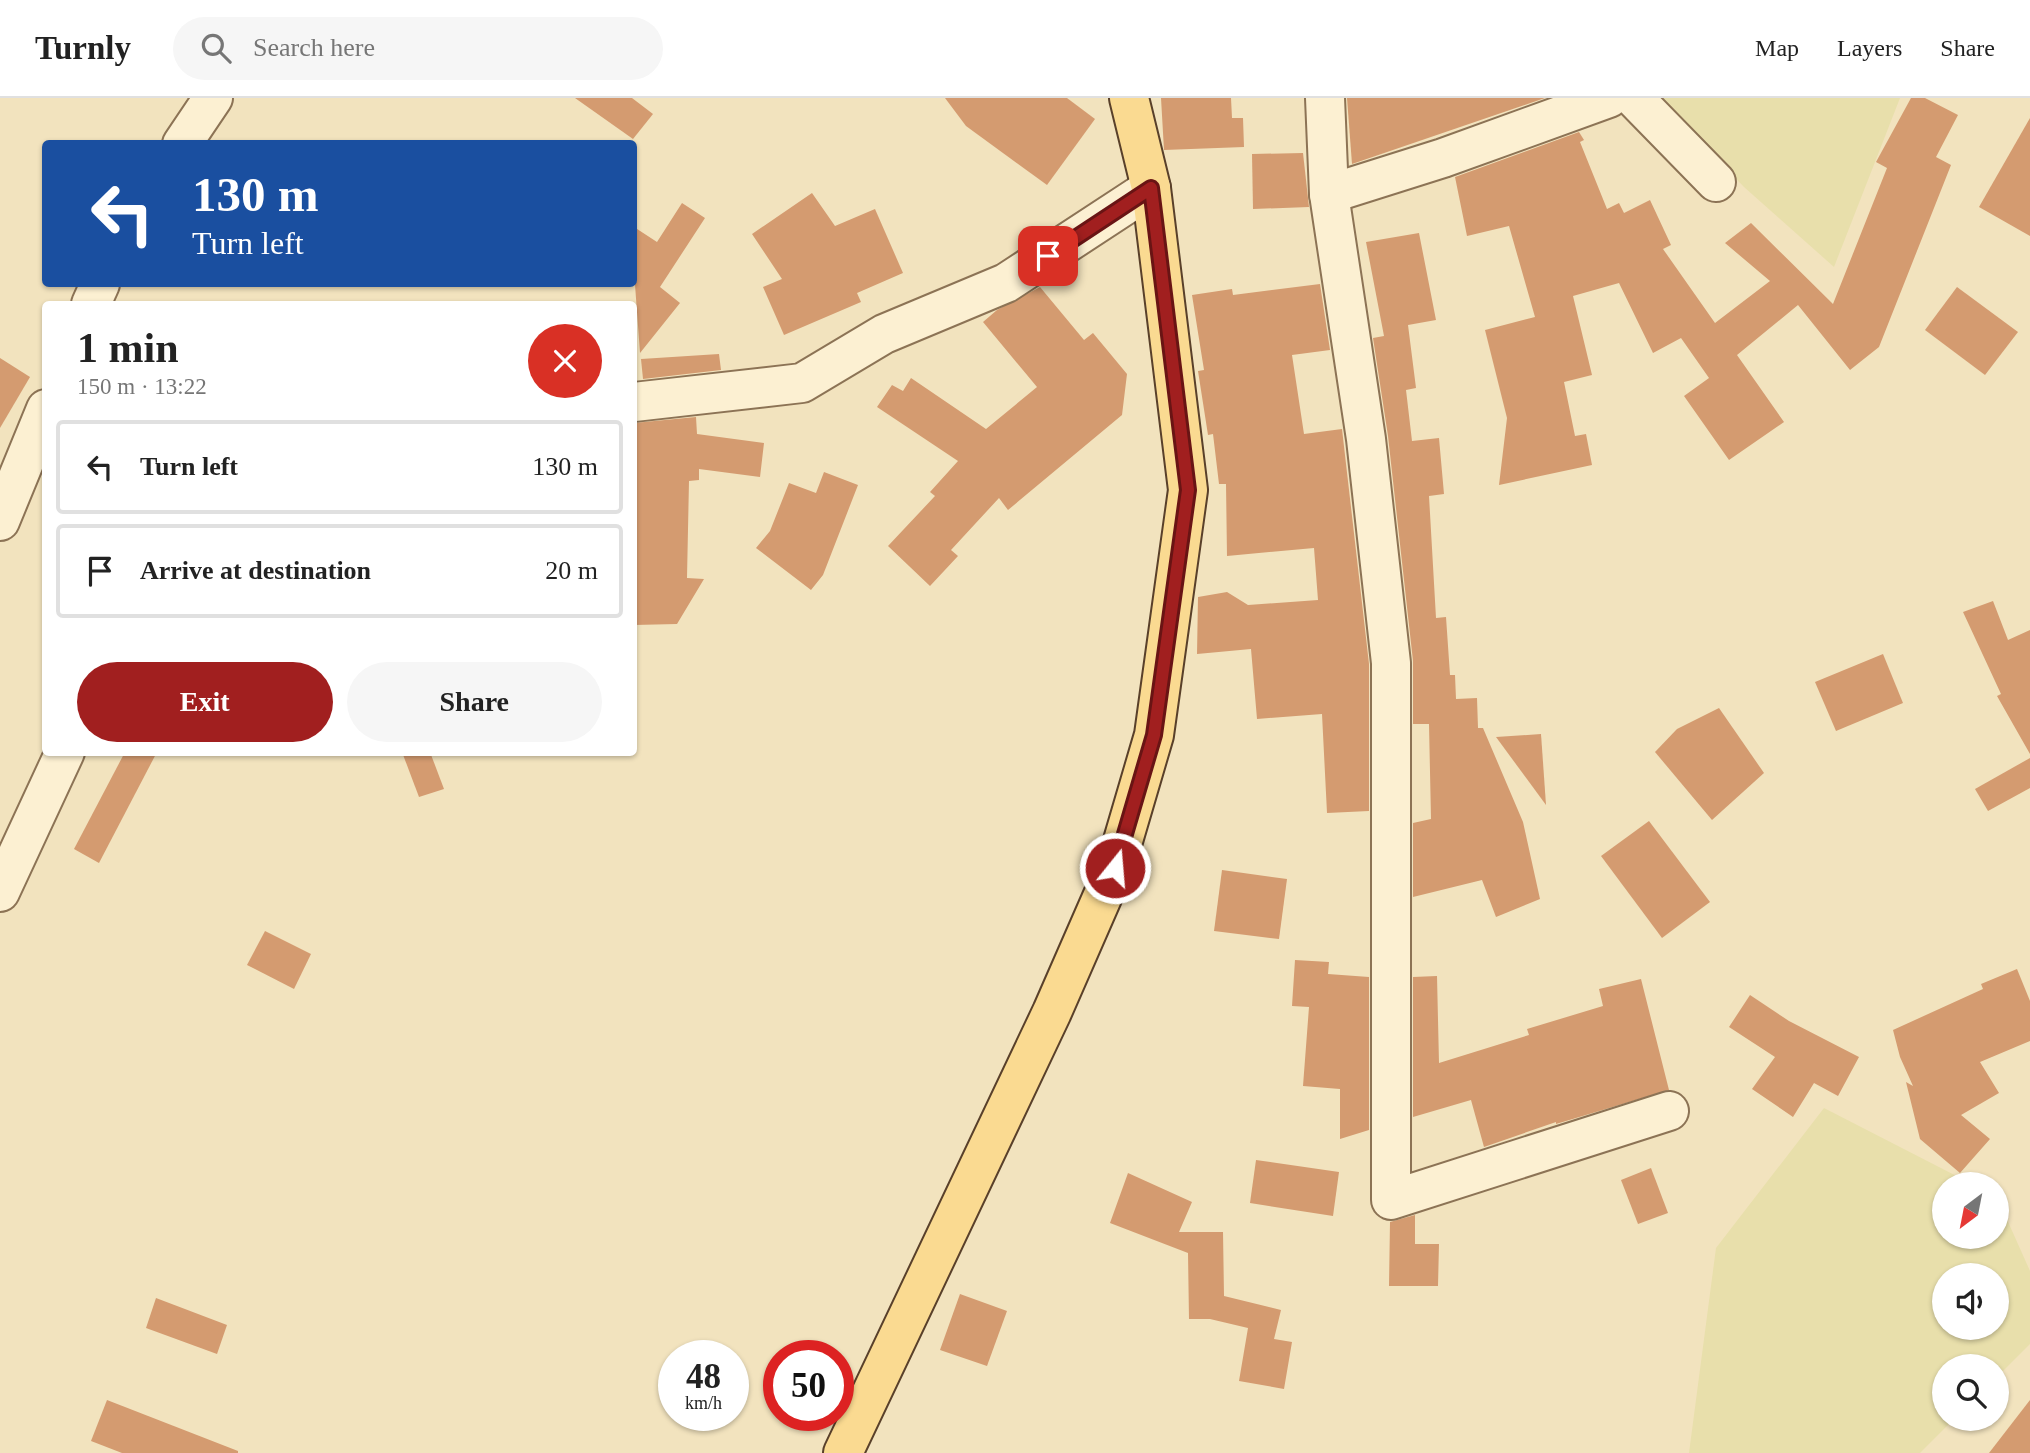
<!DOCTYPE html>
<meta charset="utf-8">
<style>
:root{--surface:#fff;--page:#f6f6f6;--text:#222;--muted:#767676;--line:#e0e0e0;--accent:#a11f1f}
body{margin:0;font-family:Georgia,serif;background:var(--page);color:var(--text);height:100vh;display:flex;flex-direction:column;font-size:26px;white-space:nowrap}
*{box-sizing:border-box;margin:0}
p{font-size:23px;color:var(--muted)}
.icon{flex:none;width:38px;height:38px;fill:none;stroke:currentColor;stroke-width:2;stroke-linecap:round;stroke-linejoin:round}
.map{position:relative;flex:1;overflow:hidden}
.side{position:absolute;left:42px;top:203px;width:595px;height:455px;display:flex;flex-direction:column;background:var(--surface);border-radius:7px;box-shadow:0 2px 5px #0004}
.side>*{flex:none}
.guide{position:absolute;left:42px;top:42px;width:595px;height:147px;border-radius:7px;box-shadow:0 2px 5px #0004;background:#1a4fa0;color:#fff;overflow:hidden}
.needle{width:46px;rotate:212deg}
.tools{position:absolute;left:1932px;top:1074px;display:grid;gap:14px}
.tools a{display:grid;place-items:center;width:77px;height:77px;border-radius:50%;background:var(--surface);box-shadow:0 2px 5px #0004;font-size:35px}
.speed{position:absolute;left:658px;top:1242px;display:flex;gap:14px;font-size:35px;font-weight:700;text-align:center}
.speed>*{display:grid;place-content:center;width:91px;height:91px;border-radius:50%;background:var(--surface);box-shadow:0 2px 5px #0004;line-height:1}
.speed small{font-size:18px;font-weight:400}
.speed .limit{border:10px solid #d22;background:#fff;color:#111}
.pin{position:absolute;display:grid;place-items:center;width:60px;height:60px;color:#fff;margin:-30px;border-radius:14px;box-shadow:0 4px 10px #0006}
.me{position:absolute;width:77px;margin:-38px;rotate:17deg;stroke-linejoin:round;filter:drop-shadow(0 0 5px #0008)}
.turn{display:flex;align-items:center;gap:24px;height:147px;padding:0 35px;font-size:32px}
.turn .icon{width:91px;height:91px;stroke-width:2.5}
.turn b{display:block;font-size:49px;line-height:60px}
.round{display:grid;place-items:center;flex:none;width:74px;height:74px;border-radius:37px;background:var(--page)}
.summary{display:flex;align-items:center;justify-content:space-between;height:119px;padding:0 35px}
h1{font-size:42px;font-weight:600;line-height:52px}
.action{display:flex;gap:14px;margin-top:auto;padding:14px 35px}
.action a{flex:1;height:80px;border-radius:42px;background:var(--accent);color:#fff;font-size:28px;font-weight:600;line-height:80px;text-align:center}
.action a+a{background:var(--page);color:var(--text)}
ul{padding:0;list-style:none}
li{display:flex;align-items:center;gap:21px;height:94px;margin:0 14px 10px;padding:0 21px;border:4px solid var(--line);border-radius:7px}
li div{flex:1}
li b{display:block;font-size:26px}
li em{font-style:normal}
header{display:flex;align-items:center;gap:42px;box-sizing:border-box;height:98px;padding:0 35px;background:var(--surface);border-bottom:2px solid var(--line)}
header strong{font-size:33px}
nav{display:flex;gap:38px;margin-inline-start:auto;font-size:24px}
.search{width:490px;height:63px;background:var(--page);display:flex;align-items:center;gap:18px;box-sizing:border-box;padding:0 24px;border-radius:38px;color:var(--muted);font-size:26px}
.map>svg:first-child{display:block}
.farmland{fill:#e8dfab;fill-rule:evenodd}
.building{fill:#d49b70}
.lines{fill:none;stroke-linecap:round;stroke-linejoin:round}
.minor-casing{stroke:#8c7355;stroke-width:42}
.major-casing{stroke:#59402a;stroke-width:42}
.minor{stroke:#fcf0d2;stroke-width:38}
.major{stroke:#fada91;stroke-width:38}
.route-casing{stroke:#691414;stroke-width:18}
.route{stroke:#a11f1f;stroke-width:12}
</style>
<header>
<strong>Turnly</strong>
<div class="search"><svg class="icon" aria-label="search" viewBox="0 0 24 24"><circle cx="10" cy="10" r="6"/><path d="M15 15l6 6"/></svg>Search here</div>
<nav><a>Map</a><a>Layers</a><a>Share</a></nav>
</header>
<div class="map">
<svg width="2030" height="1355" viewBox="0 0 2030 1355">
<rect width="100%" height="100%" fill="#f2e3be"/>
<g class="farmland">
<polygon points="1658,0 1900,0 1834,169 1744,89"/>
<path d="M1824 1010 1974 1087H1944V1139H1997V1099L2030 1173V1246L1997 1279V1269H1944V1321H1954L1920 1355H1689L1716 1150ZM1944 1178H1997V1230H1944Z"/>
</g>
<g class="building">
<polygon points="575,0 632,0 653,16 633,41"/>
<polygon points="945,0 1067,0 1095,21 1047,87 966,28"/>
<polygon points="1161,0 1231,0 1232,20 1243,20 1244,49 1164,52"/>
<polygon points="1347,0 1545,0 1352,66"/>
<polygon points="1911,0 1925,0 1958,17 1936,59 1951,67 1879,249 1850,272 1798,207 1737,257 1784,324 1729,362 1684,298 1709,280 1681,240 1653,255 1619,185 1573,198 1592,277 1564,284 1575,338 1586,336 1592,367 1499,387 1507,320 1485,232 1535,219 1509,128 1467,138 1455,79 1579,34 1584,42 1580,44 1607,111 1619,105 1624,115 1650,102 1671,147 1663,151 1715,225 1770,183 1725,145 1751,125 1833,206 1887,70 1876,64"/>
<polygon points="2030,20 2030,138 1979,109"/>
<polygon points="1303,55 1309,109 1253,111 1252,56"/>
<polygon points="812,95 835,128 875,111 903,175 857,195 861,204 784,237 763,189 782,181 752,136"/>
<polygon points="682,105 705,120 660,189 680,205 640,255 634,173 634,129 657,144"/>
<polygon points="1419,135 1436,222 1408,227 1416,290 1406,292 1412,343 1439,340 1444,396 1429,398 1436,520 1446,519 1450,577 1455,577 1456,601 1477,600 1478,630 1483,630 1523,724 1540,801 1496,819 1482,782 1413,799 1413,725 1431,721 1429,626 1413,626 1413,563 1388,338 1373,240 1384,238 1366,144"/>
<polygon points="1320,186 1330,252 1292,257 1304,336 1342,331 1369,566 1369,713 1327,715 1322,616 1257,621 1251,551 1197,556 1198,499 1227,494 1248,507 1318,502 1314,450 1227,458 1226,386 1219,386 1213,336 1208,337 1198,273 1204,272 1192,197 1232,191 1233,197"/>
<polygon points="1040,189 1084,242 1093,235 1127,276 1122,317 1008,412 999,400 951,452 958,458 930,488 888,448 935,398 930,394 958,363 877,309 892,287 903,293 911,280 986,331 1037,289 983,224 997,212"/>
<polygon points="1957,189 2018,234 1985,277 1925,232"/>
<polygon points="719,256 721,272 643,281 641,261"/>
<polygon points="0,260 30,279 0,330"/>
<polygon points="696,319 697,336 764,345 760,379 699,371 699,382 689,383 687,480 704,481 677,526 634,527 634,325"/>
<polygon points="824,374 858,387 823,477 811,492 756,450 770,433 789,385 816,395"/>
<polygon points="1993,503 2008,542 2030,532 2030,656 1997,598 2001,596 1963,514"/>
<polygon points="1883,556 1903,605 1836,633 1815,584"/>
<polygon points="1719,610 1764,675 1712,722 1655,654 1677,631"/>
<polygon points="1541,636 1546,707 1496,639"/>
<polygon points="125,654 157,654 99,765 74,751"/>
<polygon points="402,654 430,654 444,691 419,699"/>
<polygon points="2030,660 2030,690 1988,713 1975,691"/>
<polygon points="1649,723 1710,804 1662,840 1601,758"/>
<polygon points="1222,772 1287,781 1279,841 1214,833"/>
<polygon points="265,833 311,856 294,891 247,867"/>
<polygon points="1295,862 1329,864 1328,876 1369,879 1369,1032 1340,1041 1340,991 1303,988 1309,909 1292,908"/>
<polygon points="2017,871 2030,903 2030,943 1980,964 1999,995 1961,1017 1990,1041 1960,1075 1920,1041 1906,984 1913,988 1900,959 1893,932 1983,891 1981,886"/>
<polygon points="1437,878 1439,965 1529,937 1527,931 1603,908 1599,891 1641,881 1669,992 1556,1026 1556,1024 1484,1049 1471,1002 1413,1019 1413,879"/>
<polygon points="1750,897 1789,923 1859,959 1838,998 1814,985 1793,1019 1752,991 1775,959 1729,929"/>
<polygon points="1256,1062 1339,1074 1333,1118 1250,1105"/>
<polygon points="1651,1070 1668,1115 1638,1126 1621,1082"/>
<polygon points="1128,1075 1192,1104 1179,1134 1223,1134 1224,1198 1281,1212 1274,1241 1292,1244 1284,1291 1239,1283 1248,1230 1210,1221 1189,1221 1188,1155 1110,1125"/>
<polygon points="1415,1117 1415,1146 1439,1146 1438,1188 1389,1188 1390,1124"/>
<polygon points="960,1196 1007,1213 987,1268 940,1252"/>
<polygon points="156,1200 227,1227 217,1256 146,1230"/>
<polygon points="107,1302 238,1353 238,1355 122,1355 91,1343"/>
<polygon points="2030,1302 2030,1355 1989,1355"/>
</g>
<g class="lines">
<g class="minor-casing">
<g id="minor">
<polyline points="1325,0 1329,96 1366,341 1391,565 1391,1102 1669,1013"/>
<polyline points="1634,0 1716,84"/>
<polyline points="182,46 213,0"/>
<polyline points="1329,96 1443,60 1609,0"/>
<polyline points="91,206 100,186"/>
<polyline points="634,304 802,285 884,236 1006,185 1151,90"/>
<polyline points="0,423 46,311"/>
<polyline points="0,794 65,654"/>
</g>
</g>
<g class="major-casing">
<polyline id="major" points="843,1355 1052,914 1115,770 1154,637 1188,392 1151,90 1129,0"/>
</g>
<use href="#minor" class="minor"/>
<use href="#major" class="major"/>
</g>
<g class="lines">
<g class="route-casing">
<polyline id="route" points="1048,158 1151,90 1188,392 1154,637 1115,770"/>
</g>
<use href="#route" class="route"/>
</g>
</svg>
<div class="tools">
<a><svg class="needle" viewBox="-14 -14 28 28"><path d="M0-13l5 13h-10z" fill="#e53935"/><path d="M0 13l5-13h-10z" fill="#767676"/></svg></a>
<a><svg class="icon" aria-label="sound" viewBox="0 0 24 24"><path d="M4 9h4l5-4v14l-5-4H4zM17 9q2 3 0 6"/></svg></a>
<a><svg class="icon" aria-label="search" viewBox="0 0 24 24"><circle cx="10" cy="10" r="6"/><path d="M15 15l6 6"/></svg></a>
</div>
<div class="speed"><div>48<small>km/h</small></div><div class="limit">50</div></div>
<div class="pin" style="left:1048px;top:158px;background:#d93025"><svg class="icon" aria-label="arrive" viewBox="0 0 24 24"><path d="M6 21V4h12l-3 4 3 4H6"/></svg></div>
<svg class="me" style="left:1115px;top:770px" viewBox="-20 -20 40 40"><circle r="17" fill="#a11f1f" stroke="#fff" stroke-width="3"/><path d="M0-11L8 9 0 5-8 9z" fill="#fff"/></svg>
<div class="guide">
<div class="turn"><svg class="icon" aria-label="left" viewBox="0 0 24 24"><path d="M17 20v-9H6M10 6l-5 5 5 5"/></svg><div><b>130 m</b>Turn left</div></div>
</div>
<section class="side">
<div class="summary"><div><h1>1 min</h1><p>150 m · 13:22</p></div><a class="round" style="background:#d93025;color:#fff"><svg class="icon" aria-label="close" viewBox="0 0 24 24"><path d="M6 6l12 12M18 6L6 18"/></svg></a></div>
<ul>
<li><svg class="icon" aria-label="left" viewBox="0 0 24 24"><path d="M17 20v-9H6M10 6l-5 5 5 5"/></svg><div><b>Turn left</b></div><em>130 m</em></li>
<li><svg class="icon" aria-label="arrive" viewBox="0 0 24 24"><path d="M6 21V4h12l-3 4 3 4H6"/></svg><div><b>Arrive at destination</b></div><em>20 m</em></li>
</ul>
<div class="action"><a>Exit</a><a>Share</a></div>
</section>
</div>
